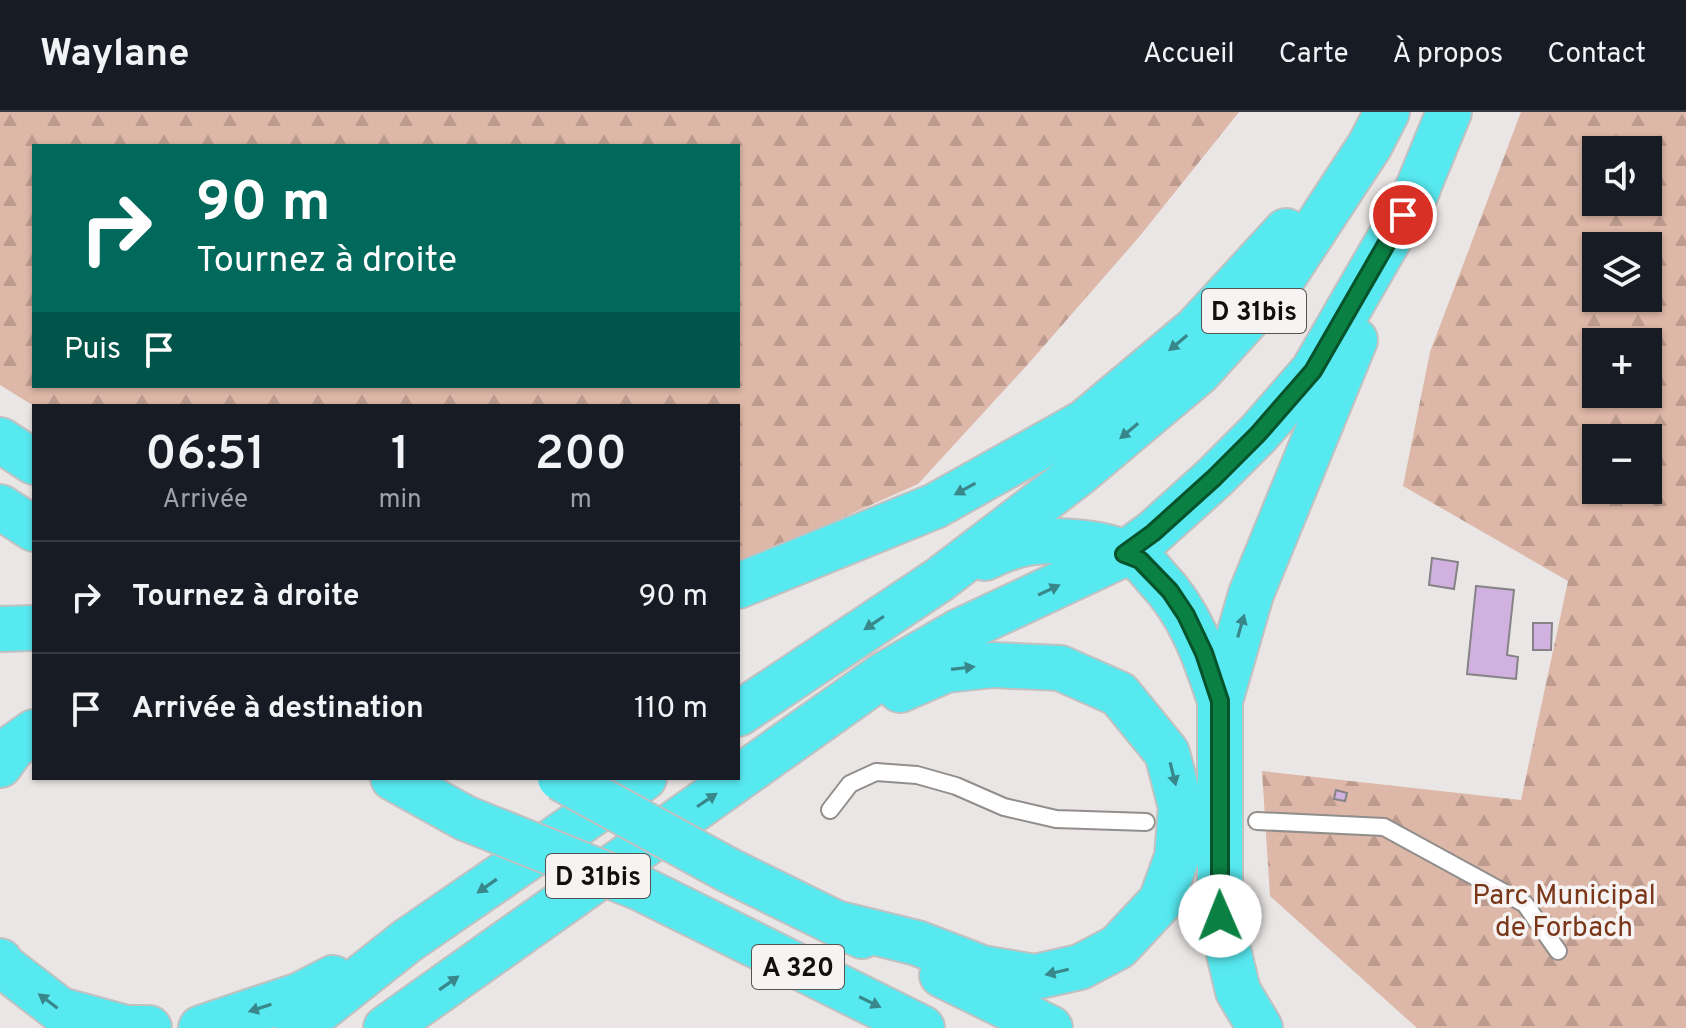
<!DOCTYPE html>
<html lang="fr">
<meta charset="utf-8">
<style>
:root{--surface:#171b24;--page:#20242c;--text:#f1f3f6;--muted:#9ea1a6;--line:#363941}
body{margin:0;font-family:Overpass,sans-serif;background:var(--page);color:var(--text);height:100vh;display:flex;flex-direction:column;font-size:30px;white-space:nowrap}
*{box-sizing:border-box;margin:0}
p{font-size:26px;color:var(--muted)}
.icon{flex:none;width:44px;height:44px;fill:none;stroke:currentColor;stroke-width:2;stroke-linecap:round;stroke-linejoin:round}
.map{position:relative;flex:1;overflow:hidden}
.panel{position:absolute;left:32px;top:292px;width:708px;height:376px;display:flex;flex-direction:column;background:var(--surface);border-radius:0px;box-shadow:0 2px 6px #0004}
.panel>*{flex:none}
.top-card{position:absolute;left:32px;top:32px;width:708px;height:244px;border-radius:0px;box-shadow:0 2px 6px #0004;background:#00695c;color:#fff;overflow:hidden}
.fabs{position:absolute;left:1582px;top:24px;display:grid;gap:16px}
.fabs a{display:grid;place-items:center;width:80px;height:80px;border-radius:0px;background:var(--surface);box-shadow:0 2px 6px #0004;font-size:40px}
.pin{position:absolute;display:grid;place-items:center;width:68px;height:68px;color:#fff;margin:-34px;border:4px solid #fff;border-radius:50%;box-shadow:0 2px 8px #0007}
.me{position:absolute;width:88px;margin:-44px;rotate:359deg;stroke-linejoin:round;filter:drop-shadow(0 0 6px #0008)}
.turn{display:flex;align-items:center;gap:28px;height:168px;padding:0 32px;font-size:36px}
.turn .icon{width:104px;height:104px;stroke-width:2.5}
.turn b{display:block;font-size:56px;line-height:68px}
.then{display:flex;align-items:center;height:76px;padding:0 32px;background:#0003;gap:16px;font-size:30px}
.eta{display:flex;justify-content:space-evenly;align-items:center;height:136px;text-align:center}
.eta b{font-size:48px;font-weight:600;line-height:56px}
ul{padding:0;list-style:none}
li{display:flex;align-items:center;gap:24px;height:112px;padding:0 32px;border-top:2px solid var(--line)}
li div{flex:1}
li b{display:block;font-size:30px}
li em{font-style:normal}
header{display:flex;align-items:center;gap:48px;box-sizing:border-box;height:112px;padding:0 40px;background:var(--surface);border-bottom:2px solid var(--line)}
header strong{font-size:38px}
nav{display:flex;gap:44px;margin-inline-start:auto;font-size:28px}
.map>svg:first-child{display:block}
.forest{fill:url(#forest-firs);fill-rule:evenodd}
.building{fill:#d0b1df;stroke:#858385;stroke-width:2}
.lines{fill:none;stroke-linecap:round;stroke-linejoin:round}
.lane-casing{stroke:#918e8c;stroke-width:20}
.highway-casing{stroke:#c1c1c1;stroke-width:48}
.lane{stroke:#fff;stroke-width:16}
.highway{stroke:#57e9f0;stroke-width:44}
.highway-bridge-casing{stroke:#c1c1c1;stroke-width:48;stroke-linecap:butt}
.highway-bridge{stroke:#57e9f0;stroke-width:44}
.oneway{fill:#38878b}
.route-casing{stroke:#07532c;stroke-width:20}
.route{stroke:#0b8043;stroke-width:14}
.labels{text-anchor:middle;stroke-width:7;stroke-linejoin:round;paint-order:stroke}
.shield{fill:#f7f3f2;stroke:#565453;stroke-width:2}
.shield-label{font-size:26px;font-weight:bold;fill:#11100f}
.park-label{font-size:28px;fill:#793618;stroke:#f7f3f2}
</style>
<header>
<strong>Waylane</strong>
<nav><a>Accueil</a><a>Carte</a><a>À propos</a><a>Contact</a></nav>
</header>
<div class="map">
<svg width="1686" height="916" viewBox="0 0 1686 916">
<defs>
<pattern id="forest-firs" width="22" height="20" patternUnits="userSpaceOnUse" patternTransform="scale(2)"><rect width="22" height="20" fill="#ddb7a7"/><path d="M5 1l3.5 6h-7zM16 11l3.5 6h-7z" fill="#bd9c8f"/></pattern>
</defs>
<rect width="100%" height="100%" fill="#eae6e5"/>
<g class="forest">
<path d="M0 0H1239L1139 125 1029 251 918 372 738 452V294H34L0 273ZM34 34H738V274H34Z"/>
<path d="M1521 0H1686V916H1417L1270 784 1262 659 1521 688 1568 469 1403 374 1430 240ZM1596 38H1648V90H1596ZM1596 134H1648V186H1596ZM1596 230H1648V282H1596ZM1596 326H1648V378H1596Z"/>
</g>
<g class="building">
<polygon points="1432,446 1458,450 1454,477 1429,473"/>
<polygon points="1476,474 1514,478 1507,543 1518,545 1516,567 1467,562"/>
<polygon points="1533,511 1552,511 1551,538 1533,538"/>
<polygon points="1336,678 1347,681 1345,689 1334,687"/>
</g>
<g class="lines">
<g class="lane-casing">
<g id="lane">
<polyline points="830,698 850,672 876,660 917,663 956,674 1004,695 1056,707 1146,710"/>
<polyline points="1257,709 1384,715 1525,792 1558,839"/>
</g>
</g>
<g class="highway-casing">
<g id="highway">
<polyline points="1406,105 1449,0"/>
<polyline points="0,328 34,350"/>
<polyline points="0,395 34,417"/>
<path d="M985 446C1017 430 1040 427 1074 430 1094 431 1121 437 1139 447 1145 451 1151 459 1156 465 1190 500 1205 543 1220 589"/>
<polyline points="738,474 935,394 1085,310 1196,217 1286,119"/>
<polyline points="0,517 34,516"/>
<polyline points="738,602 939,468 1078,362 1198,261 1279,172 1370,33 1387,0"/>
<polyline points="0,653 13,635 34,620"/>
<polyline points="393,666 465,706"/>
<polyline points="728,758 862,824"/>
<polyline points="640,776 922,916"/>
<polyline points="836,811 917,831 982,856 1035,865 1080,855 1118,835 1161,789 1177,745 1181,695 1167,641 1119,582 1060,556 993,553 946,558 900,578"/>
<polyline points="0,849 3,854 60,898 126,916 149,916"/>
<polyline points="942,863 1050,916"/>
<polyline points="201,916 300,883 333,866"/>
<polyline points="297,916 407,829 644,666"/>
<polyline points="386,916 885,562 958,520 1124,442 1153,421 1214,366 1258,322 1313,259 1418,77"/>
<polyline points="1260,916 1238,879 1220,804 1220,589 1251,482 1355,228"/>
</g>
</g>
<use href="#lane" class="lane"/>
<use href="#highway" class="highway"/>
<g class="highway-bridge-casing">
<g id="highway-bridge">
<polyline points="560,666 728,758"/>
<polyline points="465,706 640,776"/>
</g>
</g>
<use href="#highway-bridge" class="highway-bridge"/>
</g>
<defs><path id="oneway-solid" d="M-6-.8H1V-3.2L6.5 0L1 3.2V.8H-6Z" transform="scale(2)"/></defs>
<g class="oneway">
<use href="#oneway-solid" transform="translate(1178 231) rotate(140)"/>
<use href="#oneway-solid" transform="translate(1129 319) rotate(140)"/>
<use href="#oneway-solid" transform="translate(965 377) rotate(151)"/>
<use href="#oneway-solid" transform="translate(1049 478) rotate(-25)"/>
<use href="#oneway-solid" transform="translate(874 511) rotate(146)"/>
<use href="#oneway-solid" transform="translate(1241 514) rotate(-74)"/>
<use href="#oneway-solid" transform="translate(963 556) rotate(-7)"/>
<use href="#oneway-solid" transform="translate(1173 662) rotate(76)"/>
<use href="#oneway-solid" transform="translate(707 688) rotate(-34)"/>
<use href="#oneway-solid" transform="translate(487 774) rotate(145)"/>
<use href="#oneway-solid" transform="translate(1057 860) rotate(167)"/>
<use href="#oneway-solid" transform="translate(449 871) rotate(-35)"/>
<use href="#oneway-solid" transform="translate(48 889) rotate(-143)"/>
<use href="#oneway-solid" transform="translate(870 890) rotate(26)"/>
<use href="#oneway-solid" transform="translate(260 896) rotate(162)"/>
</g>
<g class="lines">
<g class="route-casing">
<polyline id="route" points="1220,804 1220,589 1204,541 1186,503 1170,479 1140,448 1124,442 1153,421 1214,366 1258,322 1313,259 1403,103"/>
</g>
<use href="#route" class="route"/>
</g>
<g class="labels">
<g class="shield">
<rect x="1202" y="177" width="104" height="44" rx="6"/>
<rect x="546" y="742" width="104" height="44" rx="6"/>
<rect x="752" y="833" width="92" height="44" rx="6"/>
</g>
<g class="shield-label">
<text x="1254" y="208">D 31bis</text>
<text x="598" y="773">D 31bis</text>
<text x="798" y="864">A 320</text>
</g>
<g class="park-label">
<text x="1564" y="792">Parc Municipal<tspan x="1564" dy="32">de Forbach</tspan></text>
</g>
</g>
</svg>
<div class="fabs">
<a><svg class="icon" aria-label="sound" viewBox="0 0 24 24"><path d="M4 9h4l5-4v14l-5-4H4zM17 9q2 3 0 6"/></svg></a>
<a><svg class="icon" aria-label="layers" viewBox="0 0 24 24"><path d="M12 4l9 5-9 5-9-5zM3 14l9 5 9-5"/></svg></a>
<a>+</a>
<a>−</a>
</div>
<div class="pin" style="left:1403px;top:103px;background:#d93025"><svg class="icon" aria-label="arrive" viewBox="0 0 24 24"><path d="M6 21V4h12l-3 4 3 4H6"/></svg></div>
<svg class="me" style="left:1220px;top:804px" viewBox="-20 -20 40 40"><circle r="19" fill="#fff"/><path d="M0-13L10 11 0 6-10 11z" fill="#0b8043"/></svg>
<div class="top-card">
<div class="turn"><svg class="icon" aria-label="right" viewBox="0 0 24 24"><path d="M7 20v-9h11M14 6l5 5-5 5"/></svg><div><b>90 m</b>Tournez à droite</div></div>
<div class="then">Puis<svg class="icon" aria-label="arrive" viewBox="0 0 24 24"><path d="M6 21V4h12l-3 4 3 4H6"/></svg></div>
</div>
<section class="panel">
<div class="eta">
<div><b>06:51</b><p>Arrivée</p></div>
<div><b>1</b><p>min</p></div>
<div><b>200</b><p>m</p></div>
</div>
<ul>
<li><svg class="icon" aria-label="right" viewBox="0 0 24 24"><path d="M7 20v-9h11M14 6l5 5-5 5"/></svg><div><b>Tournez à droite</b></div><em>90 m</em></li>
<li><svg class="icon" aria-label="arrive" viewBox="0 0 24 24"><path d="M6 21V4h12l-3 4 3 4H6"/></svg><div><b>Arrivée à destination</b></div><em>110 m</em></li>
</ul>
</section>
</div>
